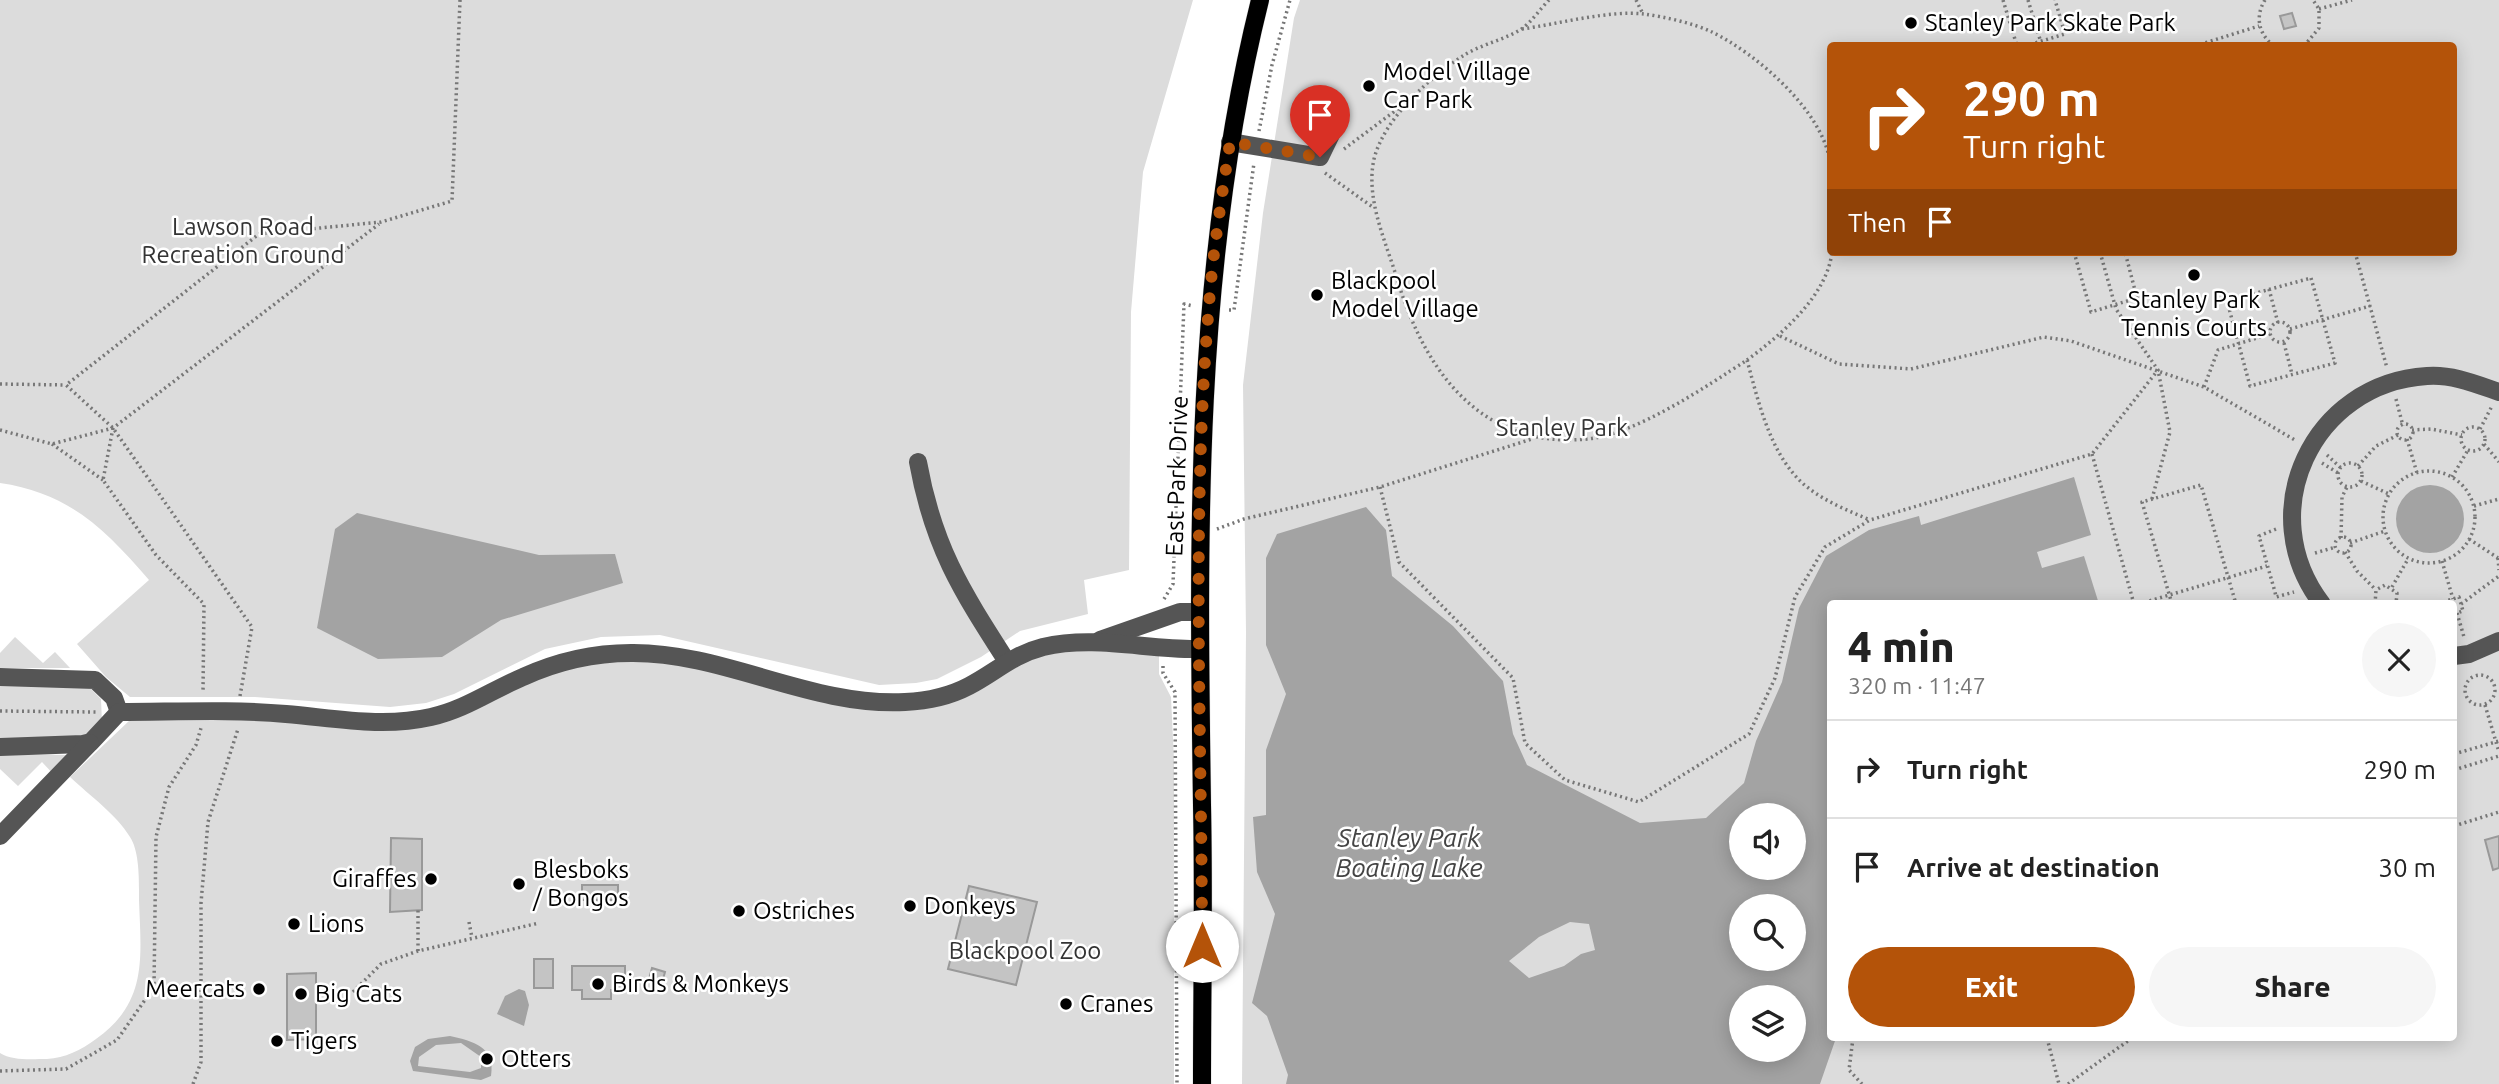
<!DOCTYPE html>
<meta charset="utf-8">
<style>
:root{--surface:#fff;--page:#f6f6f6;--text:#222;--muted:#767676;--line:#e0e0e0;--accent:#b45309}
body{margin:0;font-family:Ubuntu,sans-serif;background:var(--page);color:var(--text);height:100vh;display:flex;flex-direction:column;font-size:26px;white-space:nowrap}
*{box-sizing:border-box;margin:0}
p{font-size:23px;color:var(--muted)}
.icon{flex:none;width:38px;height:38px;fill:none;stroke:currentColor;stroke-width:2;stroke-linecap:round;stroke-linejoin:round}
.map{position:relative;flex:1;overflow:hidden}
.side{position:absolute;left:1827px;top:600px;width:630px;height:441px;display:flex;flex-direction:column;background:var(--surface);border-radius:7px;box-shadow:0 4px 18px #0003}
.side>*{flex:none}
.top-card{position:absolute;left:1827px;top:42px;width:630px;height:214px;border-radius:7px;box-shadow:0 4px 18px #0003;background:#b45309;color:#fff;overflow:hidden}
.tools{position:absolute;left:1729px;top:803px;display:grid;gap:14px}
.tools a{display:grid;place-items:center;width:77px;height:77px;border-radius:50%;background:var(--surface);box-shadow:0 4px 18px #0003;font-size:35px}
.pin{position:absolute;display:grid;place-items:center;width:60px;height:60px;color:#fff;margin:-72px -30px;border-radius:50% 50% 50% 0;rotate:-45deg;box-shadow:0 0 7px #0007}
.pin .icon{rotate:45deg}
.me{position:absolute;width:77px;margin:-38px;rotate:0deg;stroke-linejoin:round;filter:drop-shadow(0 0 5px #0008)}
.turn{display:flex;align-items:center;gap:24px;height:147px;padding:0 21px;font-size:32px}
.turn .icon{width:91px;height:91px;stroke-width:2.5}
.turn b{display:block;font-size:49px;line-height:60px}
.then{display:flex;align-items:center;height:66px;padding:0 21px;background:#0003;gap:14px;font-size:26px}
.round{display:grid;place-items:center;flex:none;width:74px;height:74px;border-radius:37px;background:var(--page)}
.headline{display:flex;align-items:center;justify-content:space-between;height:119px;padding:0 21px}
h1{font-size:42px;font-weight:800;line-height:52px}
.cta{display:flex;gap:14px;margin-top:auto;padding:14px 21px}
.cta a{flex:1;height:80px;border-radius:42px;background:var(--accent);color:#fff;font-size:28px;font-weight:800;line-height:80px;text-align:center}
.cta a+a{background:var(--page);color:var(--text)}
ul{padding:0;list-style:none}
li{display:flex;align-items:center;gap:21px;height:98px;padding:0 21px;border-top:2px solid var(--line)}
li div{flex:1}
li b{display:block;font-size:26px}
li em{font-style:normal}
.map>svg:first-child{display:block}
.green{fill:#dcdcdc;fill-rule:evenodd}
.water{fill:#a3a3a3;fill-rule:evenodd}
.building{fill:#c4c4c4;stroke:#999;stroke-width:2}
.lines{fill:none;stroke-linecap:round;stroke-linejoin:round}
.major-casing{stroke:#dbdbdb;stroke-width:19}
.path{stroke:#777;stroke-width:3.5;stroke-dasharray:2 3.5;stroke-linecap:butt}
.minor{stroke:#555;stroke-width:18}
.major{stroke:#000;stroke-width:18}
.route{stroke:#b45309;stroke-width:12;stroke-dasharray:0 21.6}
.poi-dot{fill:#000;stroke:#fff;stroke-width:2.5}
.labels{text-anchor:middle;stroke-width:5;stroke-linejoin:round;paint-order:stroke}
.poi-label{font-size:24px;fill:#000;stroke:#fff;text-anchor:start}
.park-label{font-size:24px;fill:#333;stroke:#fff}
.street-label{font-size:24px;fill:#000;stroke:#fff}
.water-label{font-size:26px;font-style:italic;fill:#444;stroke:#fff}
</style>
<div class="map">
<svg width="2499" height="1084" viewBox="0 0 2499 1084">
<rect width="100%" height="100%" fill="#fff"/>
<g class="green">
<path d="M0 0H1193L1143 172 1131 312 1129 570 1084 580 1088 614 1020 631 981 657 937 679 916 683 879 685 660 635 601 637 545 649 454 694 426 703 390 707 255 697H130L106 677 77 644 149 580C105 529 69 493 0 483Z"/>
<path d="M1300 0H2499V1084H1242L1246 632 1243 385 1263 213 1294 18ZM1830 46H2454V252H1830ZM1830 604H2454V1038H1830ZM1741 816H1794V868H1741ZM1741 906H1794V959H1741ZM1741 998H1794V1050H1741Z"/>
<polygon points="15,637 43,663 55,652 70,668 0,668 0,653"/>
<path d="M1044 647H1159V674L1171 697 1174 760V1084H0V1053C12 1061 32 1059 47 1059 65 1058 81 1050 96 1039 148 1002 141 958 139 900 139 883 140 852 130 837 116 814 90 796 70 777L130 720 202 712 402 722 522 677 629 653 820 693 938 698Z"/>
<polygon points="0,683 85,683 101,699 102,723 87,739 0,739"/>
<polygon points="0,754 69,755 56,777 42,762 18,786 0,769"/>
</g>
<g class="water">
<path d="M2074 477 2091 535 2037 552 2042 568 2084 556 2099 604H1830V1038H1836L1820 1084H1286L1288 1075 1267 1016 1252 1003 1275 914 1257 872 1253 817 1266 815V750L1286 694 1266 645V558L1277 534 1366 507 1386 530 1392 576 1453 626 1503 681 1513 734 1527 765 1640 823 1706 818 1744 783 1756 741 1782 682 1799 608 1826 556 1869 530 1919 516 1921 525ZM1741 816H1794V868H1741ZM1794 906V959H1741V906ZM1570 922 1589 924 1595 950 1581 954 1564 966 1529 978 1509 961 1539 937ZM1741 998H1794V1050H1741Z"/>
<circle cx="2430" cy="519" r="34"/>
<polygon points="357,513 539,555 615,554 623,583 501,620 442,657 378,659 317,628 335,529"/>
<polygon points="519,989 525,991 529,1005 524,1026 497,1014 505,996"/>
<path d="M450 1036C473 1041 496 1047 491 1076L481 1080 413 1071 410 1061 415 1047 428 1039ZM461 1043 481 1057V1068L470 1072 418 1066 419 1057 436 1045Z"/>
</g>
<g class="building">
<polygon points="2292,13 2296,26 2284,29 2280,16"/>
<polygon points="2499,836 2499,868 2493,870 2485,840"/>
<polygon points="391,838 422,839 422,910 390,912"/>
<rect x="582" y="885" width="36" height="15"/>
<polygon points="969,886 1037,902 1016,985 948,969"/>
<rect x="534" y="959" width="19" height="29"/>
<polygon points="572,966 625,966 625,990 611,990 611,999 582,999 582,990 572,990"/>
<polygon points="652,968 665,972 662,983 649,979"/>
<polygon points="316,973 316,1039 287,1040 287,974"/>
</g>
<g class="lines">
<g class="major-casing">
<path id="major" d="M1202 1084C1202 991 1204 898 1202 805 1198 535 1194 264 1260 0"/>
</g>
<g class="path">
<path d="M1549 0C1540 9 1530 24 1520 30 1503 40 1483 44 1466 54 1432 75 1384 118 1374 159 1365 200 1387 244 1398 282 1426 373 1482 449 1587 439 1635 435 1707 386 1747 360 1759 404 1771 458 1807 487 1826 502 1849 511 1870 520"/>
<polyline points="1636,0 1643,14"/>
<polyline points="2003,0 2017,46"/>
<polyline points="2028,0 2042,46"/>
<path d="M2265 0C2255 16 2258 34 2274 46"/>
<polyline points="2319,9 2352,0"/>
<path d="M1522 29C1558 24 1609 10 1644 14 1665 17 1693 23 1712 32 1757 54 1823 111 1830 162"/>
<polyline points="2025,46 2065,34 2055,0"/>
<polyline points="2195,46 2259,26"/>
<polyline points="2304,46 2319,28 2319,9 2313,0"/>
<polyline points="1259,131 1272,65 1290,0"/>
<polyline points="1344,149 1399,108"/>
<polyline points="1325,173 1374,208"/>
<polyline points="2074,252 2091,312 2137,298 2125,252"/>
<polyline points="2355,252 2387,368"/>
<polygon points="2311,278 2335,363 2250,386 2227,301"/>
<polyline points="2269,289 2278,323"/>
<polyline points="1229,310 1234,310 1254,163"/>
<circle cx="2280" cy="332" r="10"/>
<polyline points="2290,329 2370,306"/>
<polyline points="1780,336 1839,364 1911,369 2044,337 2071,341 2204,387 2295,440"/>
<polyline points="2284,343 2292,374"/>
<path d="M1747 360C1781 335 1827 296 1832 252"/>
<polyline points="0,384 66,385"/>
<polyline points="2204,387 2218,350 2270,334"/>
<polyline points="2396,399 2403,426"/>
<circle cx="2405" cy="432" r="8"/>
<circle cx="2473" cy="439" r="12"/>
<polyline points="113,428 103,480 156,555 204,604 203,693"/>
<polyline points="2480,429 2492,406"/>
<polyline points="0,430 52,444 113,428 379,224"/>
<polyline points="2412,430 2431,429 2462,435"/>
<polyline points="2407,439 2417,473"/>
<polyline points="52,444 103,480"/>
<polyline points="2484,444 2499,462"/>
<polyline points="2092,454 2134,604"/>
<polyline points="2327,455 2341,468"/>
<circle cx="2350" cy="475" r="12"/>
<polyline points="2322,463 2338,473"/>
<polyline points="2358,466 2376,446 2398,435"/>
<circle cx="2429" cy="517" r="46"/>
<polyline points="2452,477 2468,450"/>
<polyline points="2361,481 2389,494"/>
<polyline points="1380,487 1399,562 1513,678 1525,743 1565,780 1639,802 1749,734 1775,678 1795,597 1825,547 1870,520 2092,454 2158,370 2116,309 2100,252"/>
<polyline points="2152,499 2170,432 2158,370"/>
<polyline points="2474,506 2499,499"/>
<polyline points="1217,529 1244,519 1380,487 1532,439"/>
<polyline points="2276,529 2259,536 2275,592 2276,597 2294,592"/>
<circle cx="2343" cy="545" r="8"/>
<polyline points="2341,538 2342,497 2347,487"/>
<polyline points="2469,539 2498,558"/>
<polyline points="2350,543 2385,531"/>
<polyline points="2345,552 2357,571 2376,590"/>
<polyline points="2315,553 2336,547"/>
<polyline points="2498,558 2499,570"/>
<polyline points="2442,561 2453,599"/>
<polyline points="2392,587 2408,559"/>
<polyline points="1164,599 1173,584 1184,304 1193,306"/>
<polyline points="2139,604 2267,566"/>
<polyline points="2172,604 2142,502 2201,485 2236,604"/>
<polyline points="2375,604 2376,590 2385,585 2397,593 2396,604"/>
<polyline points="2446,604 2446,601 2459,597 2463,611 2454,614"/>
<polyline points="2461,604 2499,576"/>
<polyline points="2457,613 2464,637"/>
<polyline points="1163,666 1163,673 1175,692 1177,1084"/>
<circle cx="2480" cy="690" r="15"/>
<polyline points="240,696 252,627 113,428 66,385 259,234 381,222 452,201 460,0"/>
<polyline points="2485,705 2499,752"/>
<polyline points="0,711 96,712"/>
<polyline points="2454,754 2499,741"/>
<polyline points="2454,770 2499,756"/>
<polyline points="2454,826 2499,812"/>
<polyline points="469,922 472,938"/>
<polyline points="418,951 418,910"/>
<polyline points="353,992 381,964 418,951 539,923"/>
<polyline points="1853,1038 1849,1070 1862,1084"/>
<polyline points="2047,1038 2059,1084"/>
<polyline points="0,1071 66,1069 117,1040 154,987 156,837 169,787 196,745 201,728"/>
<polyline points="193,1084 201,1062 201,903 208,822 238,729"/>
<polyline points="2068,1084 2132,1038"/>
</g>
<g class="minor">
<polyline points="1230,142 1320,157 1337,122"/>
<path d="M918 462C933 546 961 590 1006 660"/>
<path d="M2322 604C2252 513 2312 383 2427 376 2452 374 2476 384 2499 392"/>
<polyline points="1100,640 1180,612 1198,612"/>
<polyline points="2454,656 2469,654 2499,641"/>
<polyline points="0,677 95,680 114,698 119,712"/>
<path d="M0 747 83 744 91 742 119 712C174 712 231 709 286 714 335 718 382 728 431 717 464 710 492 690 523 677 556 662 594 653 631 653 724 652 811 707 905 702 927 701 950 696 969 686 996 672 1012 655 1043 647 1095 635 1147 650 1199 649"/>
<polyline points="0,836 90,743"/>
</g>
<use href="#major" class="major"/>
</g>
<g class="lines">
<path class="route" d="M1202 946C1202 732 1191 518 1209 305 1213 250 1222 196 1230 142L1320 157"/>
</g>
<g class="poi-dot">
<circle cx="1911" cy="23" r="7"/>
<circle cx="1369" cy="86" r="7"/>
<circle cx="2194" cy="275" r="7"/>
<circle cx="1317" cy="295" r="7"/>
<circle cx="431" cy="879" r="7"/>
<circle cx="519" cy="884" r="7"/>
<circle cx="910" cy="906" r="7"/>
<circle cx="739" cy="911" r="7"/>
<circle cx="294" cy="924" r="7"/>
<circle cx="598" cy="984" r="7"/>
<circle cx="259" cy="989" r="7"/>
<circle cx="301" cy="994" r="7"/>
<circle cx="1066" cy="1004" r="7"/>
<circle cx="277" cy="1041" r="7"/>
<circle cx="487" cy="1059" r="7"/>
</g>
<g class="labels">
<g class="poi-label">
<text x="1925" y="31">Stanley Park Skate Park</text>
<text x="1383" y="80">Model Village<tspan x="1383" dy="28">Car Park</tspan></text>
<text x="1331" y="289">Blackpool<tspan x="1331" dy="28">Model Village</tspan></text>
<text x="2194" y="308" text-anchor="middle">Stanley Park<tspan x="2194" dy="28">Tennis Courts</tspan></text>
<text x="533" y="878">Blesboks<tspan x="533" dy="28">/ Bongos</tspan></text>
<text x="417" y="887" text-anchor="end">Giraffes</text>
<text x="924" y="914">Donkeys</text>
<text x="753" y="919">Ostriches</text>
<text x="308" y="932">Lions</text>
<text x="612" y="992">Birds &amp; Monkeys</text>
<text x="245" y="997" text-anchor="end">Meercats</text>
<text x="315" y="1002">Big Cats</text>
<text x="1080" y="1012">Cranes</text>
<text x="291" y="1049">Tigers</text>
<text x="501" y="1067">Otters</text>
</g>
<g class="park-label">
<text x="243" y="235">Lawson Road<tspan x="243" dy="28">Recreation Ground</tspan></text>
<text x="1562" y="436">Stanley Park</text>
<text x="1025" y="959">Blackpool Zoo</text>
</g>
<g class="street-label">
<text transform="translate(1177 476) rotate(-88)" y="8">East Park Drive</text>
</g>
<g class="water-label">
<text x="1409" y="847">Stanley Park<tspan x="1409" dy="30">Boating Lake</tspan></text>
</g>
</g>
</svg>
<div class="tools">
<a><svg class="icon" aria-label="sound" viewBox="0 0 24 24"><path d="M4 9h4l5-4v14l-5-4H4zM17 9q2 3 0 6"/></svg></a>
<a><svg class="icon" aria-label="search" viewBox="0 0 24 24"><circle cx="10" cy="10" r="6"/><path d="M15 15l6 6"/></svg></a>
<a><svg class="icon" aria-label="layers" viewBox="0 0 24 24"><path d="M12 4l9 5-9 5-9-5zM3 14l9 5 9-5"/></svg></a>
</div>
<div class="pin" style="left:1320px;top:157px;background:#d93025"><svg class="icon" aria-label="arrive" viewBox="0 0 24 24"><path d="M6 21V4h12l-3 4 3 4H6"/></svg></div>
<svg class="me" style="left:1202px;top:946px" viewBox="-20 -20 40 40"><circle r="19" fill="#fff"/><path d="M0-13L10 11 0 6-10 11z" fill="#b45309"/></svg>
<div class="top-card">
<div class="turn"><svg class="icon" aria-label="right" viewBox="0 0 24 24"><path d="M7 20v-9h11M14 6l5 5-5 5"/></svg><div><b>290 m</b>Turn right</div></div>
<div class="then">Then<svg class="icon" aria-label="arrive" viewBox="0 0 24 24"><path d="M6 21V4h12l-3 4 3 4H6"/></svg></div>
</div>
<section class="side">
<div class="headline"><div><h1>4 min</h1><p>320 m · 11:47</p></div><a class="round"><svg class="icon" aria-label="close" viewBox="0 0 24 24"><path d="M6 6l12 12M18 6L6 18"/></svg></a></div>
<ul>
<li><svg class="icon" aria-label="right" viewBox="0 0 24 24"><path d="M7 20v-9h11M14 6l5 5-5 5"/></svg><div><b>Turn right</b></div><em>290 m</em></li>
<li><svg class="icon" aria-label="arrive" viewBox="0 0 24 24"><path d="M6 21V4h12l-3 4 3 4H6"/></svg><div><b>Arrive at destination</b></div><em>30 m</em></li>
</ul>
<div class="cta"><a>Exit</a><a>Share</a></div>
</section>
</div>
